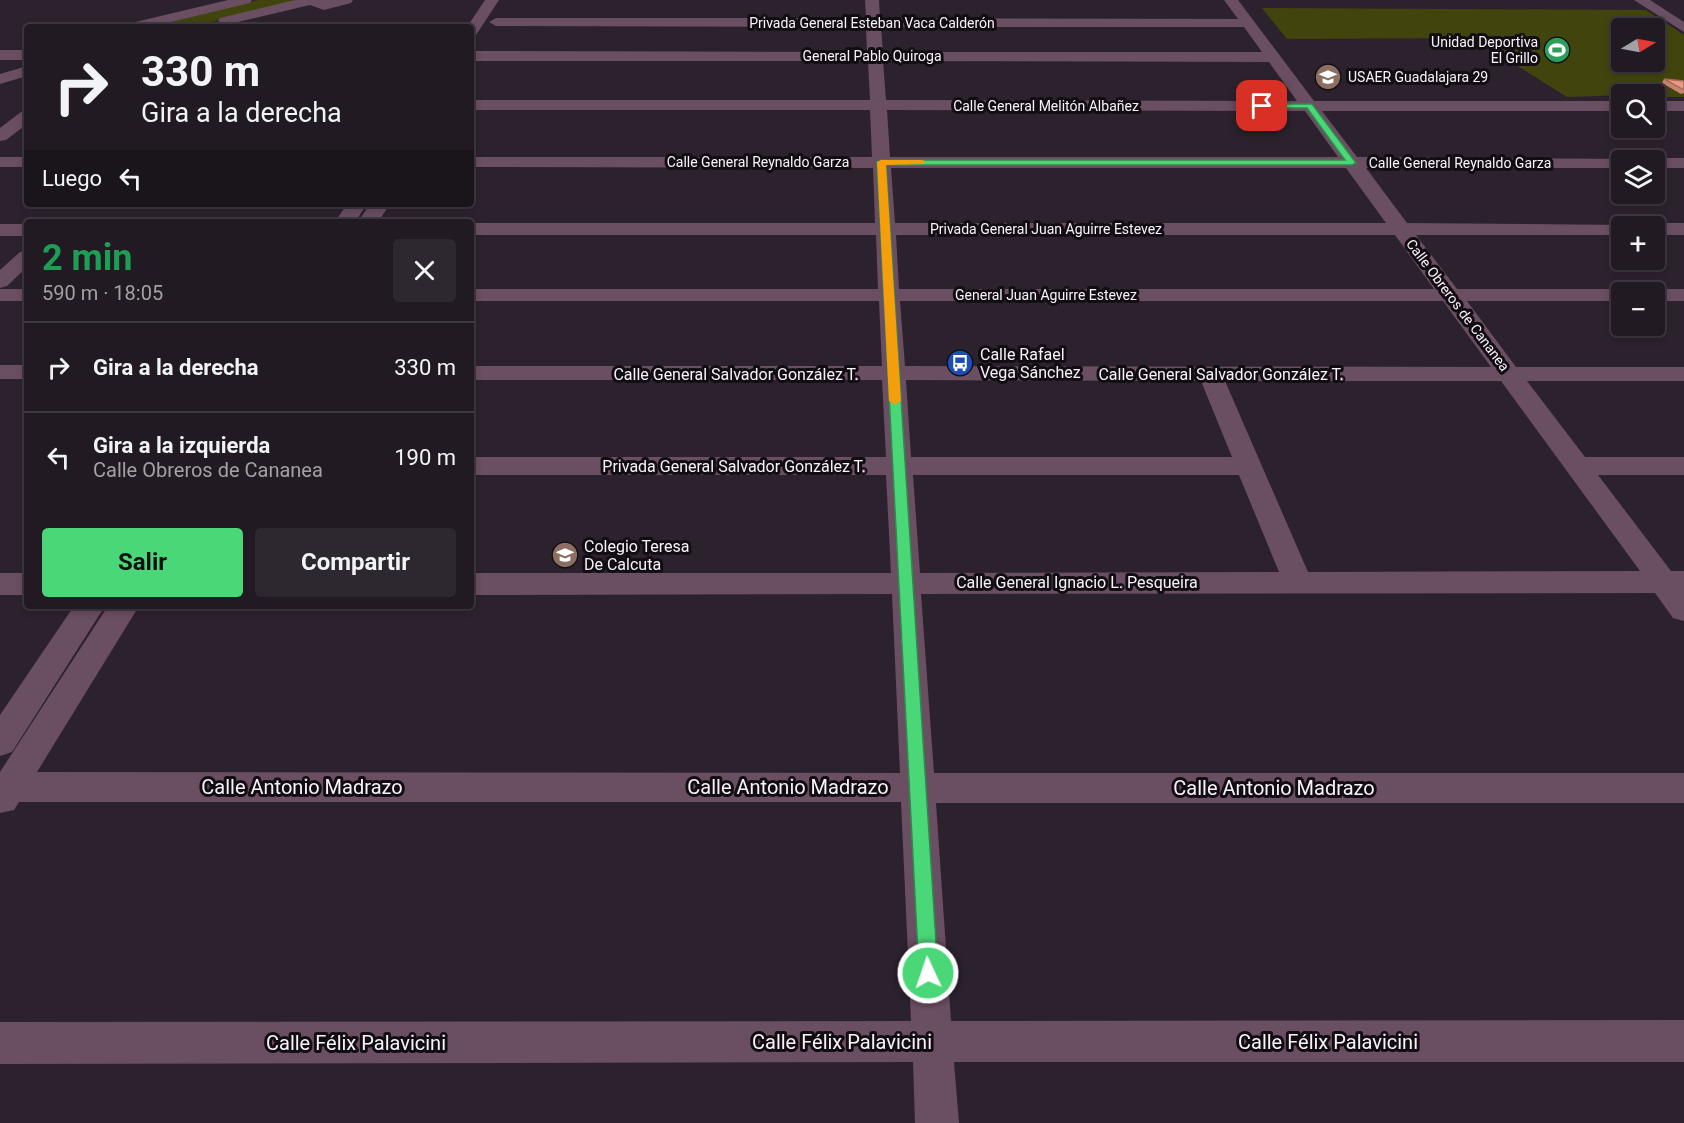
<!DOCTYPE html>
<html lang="es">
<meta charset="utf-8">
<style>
:root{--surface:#211a22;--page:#2d272f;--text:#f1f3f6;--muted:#a2a1a5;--line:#3e3840;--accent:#4ad778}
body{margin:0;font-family:Roboto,sans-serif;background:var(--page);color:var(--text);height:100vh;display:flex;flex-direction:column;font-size:22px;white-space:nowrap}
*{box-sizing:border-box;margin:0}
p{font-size:20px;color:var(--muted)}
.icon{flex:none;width:33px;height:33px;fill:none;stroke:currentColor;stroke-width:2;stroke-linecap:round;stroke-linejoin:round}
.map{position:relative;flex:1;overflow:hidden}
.panel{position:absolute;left:24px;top:219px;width:450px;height:390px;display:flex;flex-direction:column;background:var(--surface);border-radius:6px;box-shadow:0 3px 9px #0003,0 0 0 2px var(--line)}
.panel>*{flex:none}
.guide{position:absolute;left:24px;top:24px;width:450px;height:183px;border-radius:6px;box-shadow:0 3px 9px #0003,0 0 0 2px var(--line);background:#211a22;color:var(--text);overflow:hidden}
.needle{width:39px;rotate:80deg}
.tools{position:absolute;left:1611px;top:18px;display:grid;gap:12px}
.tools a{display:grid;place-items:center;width:54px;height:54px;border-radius:6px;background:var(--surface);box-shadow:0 3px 9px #0003,0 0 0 2px var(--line);font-size:30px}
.pin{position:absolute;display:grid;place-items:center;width:51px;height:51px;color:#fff;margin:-26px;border-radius:12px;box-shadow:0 3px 9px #0006}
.me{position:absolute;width:66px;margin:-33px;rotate:357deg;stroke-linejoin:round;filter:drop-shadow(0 0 4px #0008)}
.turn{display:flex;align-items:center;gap:21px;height:126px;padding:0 18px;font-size:27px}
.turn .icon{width:78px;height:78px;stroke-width:2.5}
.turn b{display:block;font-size:42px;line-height:51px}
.then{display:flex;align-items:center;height:57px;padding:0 18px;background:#0003;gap:12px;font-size:22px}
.round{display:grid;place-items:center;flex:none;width:63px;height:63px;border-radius:6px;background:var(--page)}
.summary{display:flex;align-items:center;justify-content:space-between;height:102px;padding:0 18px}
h1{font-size:36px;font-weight:700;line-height:45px;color:#1e9e55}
.button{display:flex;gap:12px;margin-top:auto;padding:12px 18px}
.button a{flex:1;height:69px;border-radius:6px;background:var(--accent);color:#111;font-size:24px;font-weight:700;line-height:69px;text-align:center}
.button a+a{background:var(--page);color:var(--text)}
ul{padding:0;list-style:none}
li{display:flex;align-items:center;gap:18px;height:90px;padding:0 18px;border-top:2px solid var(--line)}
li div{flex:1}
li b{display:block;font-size:22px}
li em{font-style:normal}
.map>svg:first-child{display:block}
.green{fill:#41440c;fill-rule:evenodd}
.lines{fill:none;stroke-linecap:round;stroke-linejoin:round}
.minor{fill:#6a4e61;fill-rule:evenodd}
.wall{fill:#cb8471}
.building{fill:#ec9983;stroke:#a56b5c;stroke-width:1.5}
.route{fill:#4ad778;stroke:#308c4e;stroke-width:1.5}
.slow{fill:#f59e0b}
.labels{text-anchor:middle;stroke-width:6;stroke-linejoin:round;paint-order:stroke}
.far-street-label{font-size:14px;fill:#f9f2fb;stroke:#120d13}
.far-poi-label{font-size:14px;fill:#f9f2fb;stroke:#120d13;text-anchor:end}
.poi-label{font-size:16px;fill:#f9f2fb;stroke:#120d13;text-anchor:start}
.street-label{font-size:16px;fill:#f9f2fb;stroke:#120d13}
.near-street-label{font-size:20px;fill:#f9f2fb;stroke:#120d13}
</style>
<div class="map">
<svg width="1684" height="1123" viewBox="0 0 1684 1123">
<rect width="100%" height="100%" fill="#2c222e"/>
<g class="green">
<polygon points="258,0 303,0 190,27 143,27"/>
<path d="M1262 8 1646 10 1684 35V97H1655L1654 94 1567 97 1473 38 1287 39ZM1622 28H1654V62H1622Z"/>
</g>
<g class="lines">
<g class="minor">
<polygon points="228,0 252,0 250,3 150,27 125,27 127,24"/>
<polygon points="295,0 353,0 351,3 324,10 310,5 225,25 218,21 220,18"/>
<polygon points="485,0 499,0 476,35 471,36 471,27 467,27"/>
<path d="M865 0H879L880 18 1238 19 1224 0H1238L1314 101H1622V111H1322L1357 157 1628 159 1622 160V168H1366L1407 223 1629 225 1630 226H1622V235H1416L1457 289H1622L1631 292H1622V301H1467L1516 367H1684V381H1527L1585 457H1684V475H1598L1671 571H1684V621L1673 618 1655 593 921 594 934 773H1684V803H936L951 1021 1684 1020V1062H954L959 1123H915L913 1062 0 1064V1022L911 1021 901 802H19L14 810 0 813V772L108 606H139L37 772 900 773 892 594 471 595V573H891L886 475H471V457H886L882 380H471V366H882L879 301H471V289H878L876 235H471V223H875L873 168 471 167V157H872L870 110H471V100H870L868 61H471V51L867 52 866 27 496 26 489 22 496 18H866ZM881 27H1244L1262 52H883ZM883 61 1269 62 1297 101 886 100ZM887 110 1305 111 1338 157H890ZM891 168H1346L1386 223H895ZM896 235H1395L1434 289H899ZM900 301H1443L1491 367 905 366ZM906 380 1201 381 1232 457H911ZM1225 381H1501L1640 571 1308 572ZM913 475H1239L1279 572 920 573Z"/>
<polygon points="1634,0 1650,0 1684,22 1684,32"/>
<rect x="0" y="50" width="27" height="10"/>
<polygon points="27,66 27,76 0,84 0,74"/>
<rect x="1654" y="101" width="30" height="10"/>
<polygon points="27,111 27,124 6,140 0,141 0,128 21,112"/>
<rect x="0" y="157" width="27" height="10"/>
<polygon points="1654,158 1684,158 1684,168 1654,168 1654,160 1647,160"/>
<polygon points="347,204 367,204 355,222 335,222"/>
<polygon points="370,204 390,204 378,222 358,222"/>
<polygon points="1654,223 1684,223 1684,235 1654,235 1654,226 1646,226"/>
<rect x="0" y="224" width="27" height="12"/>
<polygon points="27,250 27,267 7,286 0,288 0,270 20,252"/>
<rect x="0" y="289" width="27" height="12"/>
<polygon points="1654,289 1684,289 1684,301 1654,301 1654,292 1645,292"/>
<rect x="0" y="365" width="27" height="14"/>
<rect x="0" y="573" width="27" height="22"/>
<polygon points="74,606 105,606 12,752 0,756 0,715"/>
</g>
</g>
<polygon class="wall" points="1664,79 1684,81 1684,93 1681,94 1662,83"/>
<polygon class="building" points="1664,79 1684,81 1684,90"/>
<polygon class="route" points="1262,104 1312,104 1356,163 1352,165 886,165 938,973 935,979 928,982 922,979 919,973 877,162 881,160 1345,160 1307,108 1259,108 1258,106"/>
<polygon class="slow" points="922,160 925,161 925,164 886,165 901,401 895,405 889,401 877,162 881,160"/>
<defs>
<g id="stadium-disc" transform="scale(1.35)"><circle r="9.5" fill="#2e9e5b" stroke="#120d13"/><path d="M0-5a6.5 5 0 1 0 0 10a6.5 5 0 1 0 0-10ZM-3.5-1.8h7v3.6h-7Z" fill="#fff"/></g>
<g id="school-disc" transform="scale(1.35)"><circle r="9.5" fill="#8d6e63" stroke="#120d13"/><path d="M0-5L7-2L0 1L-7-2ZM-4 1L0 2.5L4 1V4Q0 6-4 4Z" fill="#fff"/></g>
<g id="bus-disc" transform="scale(1.35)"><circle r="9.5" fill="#1a4fb4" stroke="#120d13"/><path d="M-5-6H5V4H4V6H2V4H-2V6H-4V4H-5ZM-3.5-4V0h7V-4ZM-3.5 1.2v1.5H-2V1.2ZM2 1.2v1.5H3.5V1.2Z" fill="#fff"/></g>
</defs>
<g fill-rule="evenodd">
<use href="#stadium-disc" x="1557" y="50"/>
<use href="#school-disc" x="1328" y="77"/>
<use href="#bus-disc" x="960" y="363"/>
<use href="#school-disc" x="565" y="555"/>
</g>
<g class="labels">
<g class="far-street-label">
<text x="872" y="28">Privada General Esteban Vaca Calderón</text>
<text x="872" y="61">General Pablo Quiroga</text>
<text x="1046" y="111">Calle General Melitón Albañez</text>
<text x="758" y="167">Calle General Reynaldo Garza</text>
<text x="1460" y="168">Calle General Reynaldo Garza</text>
<text x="1046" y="234">Privada General Juan Aguirre Estevez</text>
<text x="1046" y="300">General Juan Aguirre Estevez</text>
<text transform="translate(1458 305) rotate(53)" y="5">Calle Obreros de Cananea</text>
</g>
<g class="far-poi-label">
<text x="1538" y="47">Unidad Deportiva<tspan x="1538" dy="16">El Grillo</tspan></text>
<text x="1348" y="82" text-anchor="start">USAER Guadalajara 29</text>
</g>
<g class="poi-label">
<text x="980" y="360">Calle Rafael<tspan x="980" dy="18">Vega Sánchez</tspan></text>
<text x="584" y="552">Colegio Teresa<tspan x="584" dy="18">De Calcuta</tspan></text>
</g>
<g class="street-label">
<text x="736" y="380">Calle General Salvador González T.</text>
<text x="1221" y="380">Calle General Salvador González T.</text>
<text x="734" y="472">Privada General Salvador González T.</text>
<text x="1077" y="588">Calle General Ignacio L. Pesqueira</text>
</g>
<g class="near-street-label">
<text x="302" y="794">Calle Antonio Madrazo</text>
<text x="788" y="794">Calle Antonio Madrazo</text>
<text x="1274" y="795">Calle Antonio Madrazo</text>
<text x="842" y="1049">Calle Félix Palavicini</text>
<text x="1328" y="1049">Calle Félix Palavicini</text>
<text x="356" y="1050">Calle Félix Palavicini</text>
</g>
</g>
</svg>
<div class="tools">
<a><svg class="needle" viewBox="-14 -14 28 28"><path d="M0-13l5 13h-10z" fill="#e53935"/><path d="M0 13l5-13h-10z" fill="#a2a1a5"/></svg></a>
<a><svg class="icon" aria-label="search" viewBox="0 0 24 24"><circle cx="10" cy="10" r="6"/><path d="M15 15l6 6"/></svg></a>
<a><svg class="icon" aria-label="layers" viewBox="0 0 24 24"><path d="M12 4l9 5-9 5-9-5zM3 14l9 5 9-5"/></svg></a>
<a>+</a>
<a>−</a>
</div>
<div class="pin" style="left:1262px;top:106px;background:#d93025"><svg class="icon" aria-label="arrive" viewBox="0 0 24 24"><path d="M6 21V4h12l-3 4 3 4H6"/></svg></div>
<svg class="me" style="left:928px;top:973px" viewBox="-20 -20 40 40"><circle r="17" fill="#4ad778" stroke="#fff" stroke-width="3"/><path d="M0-11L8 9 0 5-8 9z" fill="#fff"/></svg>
<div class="guide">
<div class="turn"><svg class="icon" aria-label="right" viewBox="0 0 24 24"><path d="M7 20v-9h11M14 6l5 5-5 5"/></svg><div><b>330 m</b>Gira a la derecha</div></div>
<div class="then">Luego<svg class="icon" aria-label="left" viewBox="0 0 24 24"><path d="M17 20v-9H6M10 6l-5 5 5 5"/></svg></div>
</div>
<section class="panel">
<div class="summary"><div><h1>2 min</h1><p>590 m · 18:05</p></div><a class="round"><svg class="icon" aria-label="close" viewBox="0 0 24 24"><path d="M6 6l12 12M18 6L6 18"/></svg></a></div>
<ul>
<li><svg class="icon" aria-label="right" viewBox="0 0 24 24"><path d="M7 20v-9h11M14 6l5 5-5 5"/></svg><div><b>Gira a la derecha</b></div><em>330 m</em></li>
<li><svg class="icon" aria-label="left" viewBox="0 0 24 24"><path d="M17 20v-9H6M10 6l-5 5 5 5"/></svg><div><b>Gira a la izquierda</b><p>Calle Obreros de Cananea</p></div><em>190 m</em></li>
</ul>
<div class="button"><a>Salir</a><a>Compartir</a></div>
</section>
</div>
